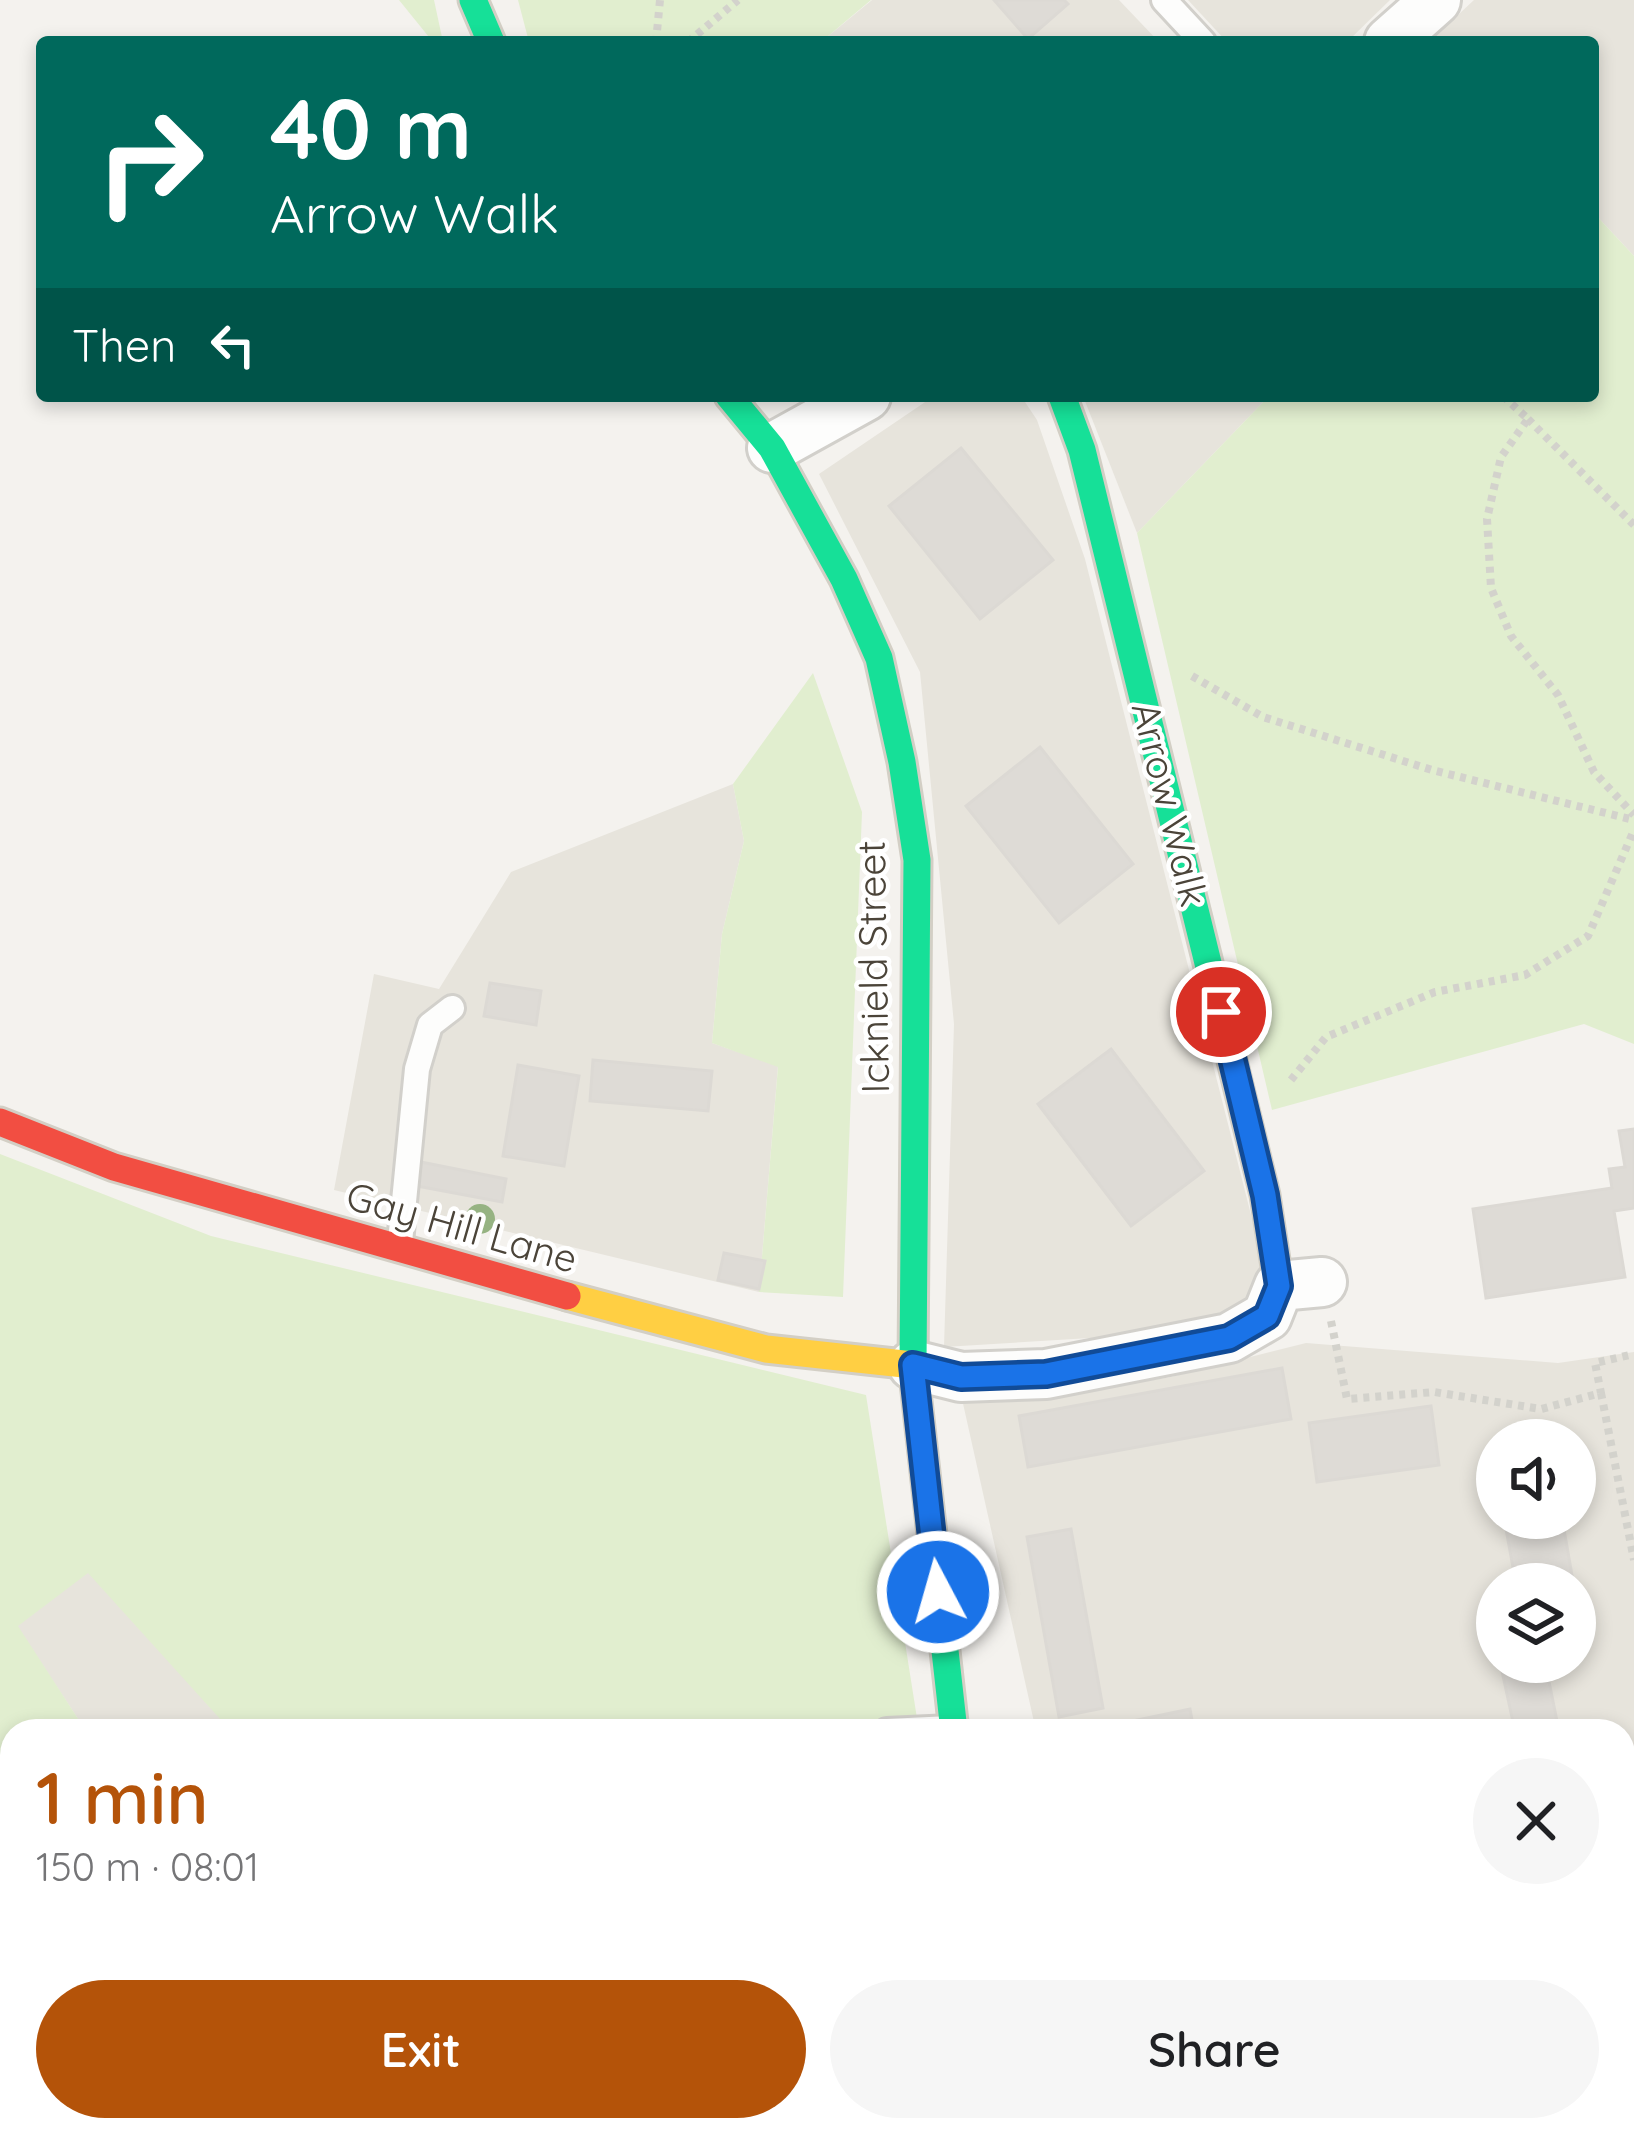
<!DOCTYPE html>
<meta charset="utf-8">
<style>
:root{--surface:#fff;--page:#f6f6f6;--text:#202124;--muted:#757577;--accent:#b45309}
body{margin:0;font-family:Quicksand,sans-serif;background:var(--page);color:var(--text);height:100vh;display:flex;flex-direction:column;font-size:45px;white-space:nowrap}
*{box-sizing:border-box;margin:0}
p{font-size:39px;color:var(--muted)}
.icon{flex:none;width:66px;height:66px;fill:none;stroke:currentColor;stroke-width:2;stroke-linecap:round;stroke-linejoin:round}
.map{position:relative;flex:1;overflow:hidden}
.sheet{position:absolute;left:0px;top:1719px;width:1635px;height:423px;display:flex;flex-direction:column;background:var(--surface);border-radius:36px 36px 0 0;box-shadow:0 6px 18px #0003}
.sheet>*{flex:none}
.guide{position:absolute;left:36px;top:36px;width:1563px;height:366px;border-radius:12px;box-shadow:0 6px 18px #0003;background:#00695c;color:#fff;overflow:hidden}
.buttons{position:absolute;left:1476px;top:1419px;display:grid;gap:24px}
.buttons a{display:grid;place-items:center;width:120px;height:120px;border-radius:50%;background:var(--surface);box-shadow:0 6px 18px #0003;font-size:60px}
.pin{position:absolute;display:grid;place-items:center;width:102px;height:102px;color:#fff;margin:-51px;border:6px solid #fff;border-radius:50%;box-shadow:0 3px 12px #0007}
.me{position:absolute;width:132px;margin:-66px;rotate:354deg;stroke-linejoin:round;filter:drop-shadow(0 0 9px #0008)}
.turn{display:flex;align-items:center;gap:42px;height:252px;padding:0 36px;font-size:54px}
.turn .icon{width:156px;height:156px;stroke-width:2.5}
.turn b{display:block;font-size:84px;line-height:102px}
.then{display:flex;align-items:center;height:114px;padding:0 36px;background:#0003;gap:24px;font-size:45px}
.round{display:grid;place-items:center;flex:none;width:126px;height:126px;border-radius:63px;background:var(--page)}
.headline{display:flex;align-items:center;justify-content:space-between;height:204px;padding:0 36px}
h1{font-size:72px;font-weight:600;line-height:90px;color:var(--accent)}
.cta{display:flex;gap:24px;margin-top:auto;padding:24px 36px}
.cta a{flex:1;height:138px;border-radius:72px;background:var(--accent);color:#fff;font-size:48px;font-weight:600;line-height:138px;text-align:center}
.cta a+a{background:var(--page);color:var(--text)}
.map>svg:first-child{display:block}
.residential{fill:#e7e4dc;fill-rule:evenodd}
.green{fill:#e1eecf}
.building{fill:#dedbd6;stroke:#dcd9d4;stroke-width:3}
.lines{fill:none;stroke-linecap:round;stroke-linejoin:round}
.lane-casing{stroke:#d2d0cb;stroke-width:30}
.street-casing{stroke:#d2d0cb;stroke-width:54}
.fast-casing{stroke:#d3cfc5;stroke-width:33}
.slow-casing{stroke:#d3cfc5;stroke-width:33}
.jam-casing{stroke:#d3cfc5;stroke-width:33}
.path{stroke:#d3d2cc;stroke-width:8;stroke-dasharray:6 6;stroke-linecap:butt}
.lane{stroke:#fdfdfc;stroke-width:24}
.street{stroke:#fdfdfc;stroke-width:48}
.fast{stroke:#16e098;stroke-width:27}
.slow{stroke:#ffcf43;stroke-width:27}
.jam{stroke:#f24e42;stroke-width:27}
.tree{fill:#96b382}
.route-casing{stroke:#114b97;stroke-width:30}
.route{stroke:#1a73e8;stroke-width:21}
.labels{text-anchor:middle;stroke-width:9;stroke-linejoin:round;paint-order:stroke}
.street-label{font-size:39px;fill:#4b4439;stroke:#fff}
</style>
<div class="map">
<svg width="1634" height="2140" viewBox="0 0 1634 2140">
<rect width="100%" height="100%" fill="#f4f2ee"/>
<g class="residential">
<polygon points="872,0 1119,0 1159,42 821,42"/>
<polygon points="1188,0 1390,0 1347,42 1227,42"/>
<polygon points="1474,0 1634,0 1634,256 1593,212 1593,42 1429,42"/>
<polygon points="934,396 1021,396 1037,420 1085,559 1268,1282 1238,1312 1156,1334 944,1347 954,1024 920,672 819,474"/>
<polygon points="1083,396 1269,396 1137,533"/>
<polygon points="733,784 744,841 722,934 712,1043 778,1066 759,1292 334,1190 374,974 439,989 511,872"/>
<path d="M1306 1343 1558 1363 1634 1352V1865L1623 1903V1731H1036L962 1399 1026 1401 1171 1377ZM1497 1440H1575V1518H1497ZM1497 1584H1575V1662H1497Z"/>
<polygon points="88,1572 149,1636 231,1731 86,1731 17,1626"/>
<polygon points="1127,2130 1586,2130 1585,2140 1129,2140"/>
</g>
<g class="green">
<polygon points="399,0 434,0 443,42 433,42"/>
<polygon points="518,0 871,0 821,42 529,42"/>
<polygon points="1593,212 1634,256 1634,1044 1584,1024 1272,1110 1137,533 1269,396 1593,396"/>
<polygon points="813,673 862,812 843,1297 759,1292 778,1067 712,1043 722,934 744,841 733,784"/>
<polygon points="0,1154 211,1236 866,1395 919,1731 231,1731 88,1573 18,1626 86,1731 12,1731 12,2130 1030,2130 1033,2140 0,2140"/>
</g>
<g class="building">
<polygon points="994,0 1064,0 1068,4 1028,39"/>
<polygon points="961,448 1053,560 980,619 889,506"/>
<polygon points="1040,747 1133,864 1059,923 966,806"/>
<polygon points="490,983 541,991 536,1025 484,1016"/>
<polygon points="1111,1049 1204,1171 1131,1226 1038,1104"/>
<polygon points="593,1060 712,1071 708,1111 590,1101"/>
<polygon points="518,1065 579,1076 564,1166 503,1156"/>
<polygon points="1634,1129 1634,1208 1614,1211 1625,1277 1486,1298 1473,1209 1612,1188 1609,1169 1625,1167 1619,1131"/>
<polygon points="421,1162 506,1179 502,1202 417,1186"/>
<polygon points="724,1253 765,1261 759,1289 718,1280"/>
<polygon points="1282,1368 1291,1419 1028,1467 1019,1416"/>
<polygon points="1431,1406 1439,1465 1317,1482 1309,1423"/>
<polygon points="1504,1518 1562,1518 1573,1581 1516,1584"/>
<polygon points="1071,1529 1103,1708 1059,1717 1027,1537"/>
<polygon points="1500,1662 1545,1662 1559,1731 1515,1731"/>
<polygon points="1190,1709 1194,1731 1130,1731 1128,1722"/>
<polygon points="1285,2130 1351,2130 1350,2140"/>
<polygon points="1491,2130 1546,2130 1544,2140 1489,2140"/>
</g>
<g class="lines">
<g class="lane-casing">
<g id="lane">
<polyline points="1164,0 1203,42"/>
<polyline points="400,1242 417,1069 430,1025 452,1008"/>
<polyline points="887,1731 951,1728"/>
<polyline points="0,2066 12,2051"/>
</g>
</g>
<g class="street-casing">
<g id="street">
<polyline points="1389,42 1436,0"/>
<polyline points="772,448 866,396"/>
<polyline points="913,1365 961,1377 1046,1374 1229,1338 1267,1316 1279,1286 1322,1282"/>
<polyline points="1623,2102 1634,2034"/>
</g>
</g>
<g class="fast-casing">
<g id="fast">
<polyline points="473,0 491,42"/>
<polyline points="729,396 772,448 844,579 879,658 902,762 917,860 913,1365 954,1731"/>
<polyline points="1062,396 1082,450 1265,1195 1279,1286"/>
<polyline points="1057,2130 1060,2140"/>
</g>
</g>
<g class="slow-casing">
<polyline id="slow" points="567,1296 766,1349 913,1365"/>
</g>
<g class="jam-casing">
<polyline id="jam" points="0,1122 114,1167 567,1296"/>
</g>
<g class="path">
<polyline points="656,42 660,0"/>
<polyline points="688,42 738,0"/>
<polyline points="1503,396 1528,419 1501,457 1487,519 1491,588 1511,636 1558,695 1594,772 1634,815"/>
<polyline points="1528,419 1634,525"/>
<polyline points="1192,676 1263,717 1432,770 1634,820"/>
<polyline points="1291,1080 1326,1037 1435,992 1525,975 1588,936 1634,830"/>
<polyline points="1331,1321 1347,1399 1434,1392 1541,1409 1601,1393 1595,1363 1634,1354"/>
<polyline points="1601,1393 1634,1560"/>
<polyline points="1623,1979 1634,1977"/>
</g>
<use href="#lane" class="lane"/>
<use href="#street" class="street"/>
<use href="#fast" class="fast"/>
<use href="#slow" class="slow"/>
<use href="#jam" class="jam"/>
</g>
<circle class="tree" cx="480" cy="1219" r="15"/>
<g class="lines">
<g class="route-casing">
<polyline id="route" points="938,1592 913,1365 961,1377 1046,1374 1229,1338 1267,1316 1279,1286 1265,1195 1221,1012"/>
</g>
<use href="#route" class="route"/>
</g>
<g class="labels">
<g class="street-label">
<text transform="translate(1170 804) rotate(76)" y="14">Arrow Walk</text>
<text transform="translate(873 967) rotate(-91)" y="14">Icknield Street</text>
<text transform="translate(462 1227) rotate(16)" y="14">Gay Hill Lane</text>
</g>
</g>
</svg>
<div class="buttons">
<a><svg class="icon" aria-label="sound" viewBox="0 0 24 24"><path d="M4 9h4l5-4v14l-5-4H4zM17 9q2 3 0 6"/></svg></a>
<a><svg class="icon" aria-label="layers" viewBox="0 0 24 24"><path d="M12 4l9 5-9 5-9-5zM3 14l9 5 9-5"/></svg></a>
</div>
<div class="pin" style="left:1221px;top:1012px;background:#d93025"><svg class="icon" aria-label="arrive" viewBox="0 0 24 24"><path d="M6 21V4h12l-3 4 3 4H6"/></svg></div>
<svg class="me" style="left:938px;top:1592px" viewBox="-20 -20 40 40"><circle r="17" fill="#1a73e8" stroke="#fff" stroke-width="3"/><path d="M0-11L8 9 0 5-8 9z" fill="#fff"/></svg>
<div class="guide">
<div class="turn"><svg class="icon" aria-label="right" viewBox="0 0 24 24"><path d="M7 20v-9h11M14 6l5 5-5 5"/></svg><div><b>40 m</b>Arrow Walk</div></div>
<div class="then">Then<svg class="icon" aria-label="left" viewBox="0 0 24 24"><path d="M17 20v-9H6M10 6l-5 5 5 5"/></svg></div>
</div>
<section class="sheet">
<div class="headline"><div><h1>1 min</h1><p>150 m · 08:01</p></div><a class="round"><svg class="icon" aria-label="close" viewBox="0 0 24 24"><path d="M6 6l12 12M18 6L6 18"/></svg></a></div>
<div class="cta"><a>Exit</a><a>Share</a></div>
</section>
</div>
